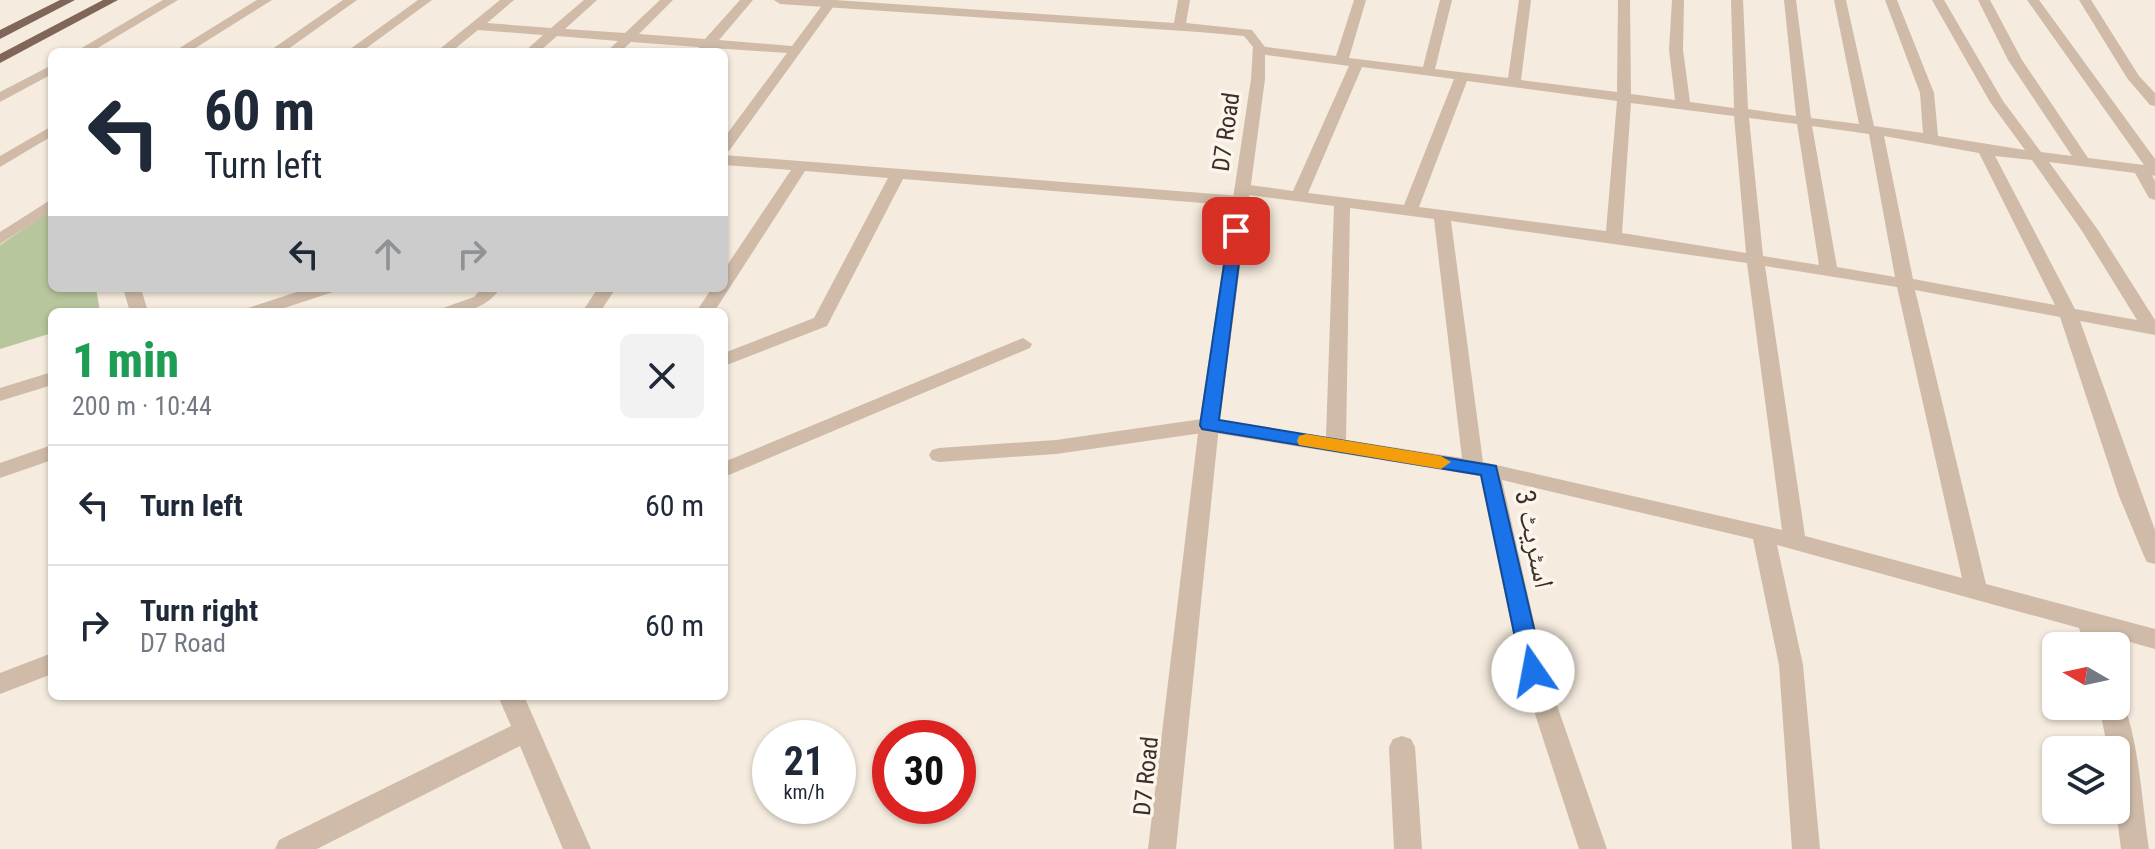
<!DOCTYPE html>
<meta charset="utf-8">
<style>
:root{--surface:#fff;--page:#f2f2f3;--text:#1f2937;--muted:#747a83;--line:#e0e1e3}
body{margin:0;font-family:"Roboto Condensed","Noto Naskh Arabic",sans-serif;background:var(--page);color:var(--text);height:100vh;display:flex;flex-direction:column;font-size:30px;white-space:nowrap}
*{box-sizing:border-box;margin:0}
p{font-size:26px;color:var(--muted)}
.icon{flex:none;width:44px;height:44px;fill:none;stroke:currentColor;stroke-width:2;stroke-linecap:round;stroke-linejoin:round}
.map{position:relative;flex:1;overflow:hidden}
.side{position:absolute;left:48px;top:308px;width:680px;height:392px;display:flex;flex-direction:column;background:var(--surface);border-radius:12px;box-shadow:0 2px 6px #0004}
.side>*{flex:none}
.banner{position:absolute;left:48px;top:48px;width:680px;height:244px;border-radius:12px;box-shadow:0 2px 6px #0004;background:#fff;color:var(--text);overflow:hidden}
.needle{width:52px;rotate:279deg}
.controls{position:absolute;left:2042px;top:632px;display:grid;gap:16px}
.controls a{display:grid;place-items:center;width:88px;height:88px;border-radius:12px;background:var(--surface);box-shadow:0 2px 6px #0004;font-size:40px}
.speed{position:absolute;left:752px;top:720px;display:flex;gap:16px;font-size:40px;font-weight:700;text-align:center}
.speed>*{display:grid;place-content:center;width:104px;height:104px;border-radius:50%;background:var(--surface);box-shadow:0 2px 6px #0004;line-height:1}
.speed small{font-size:20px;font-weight:400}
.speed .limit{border:12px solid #d22;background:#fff;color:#111}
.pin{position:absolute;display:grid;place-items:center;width:68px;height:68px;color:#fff;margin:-34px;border-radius:16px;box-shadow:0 4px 12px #0006}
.me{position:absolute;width:88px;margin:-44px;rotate:348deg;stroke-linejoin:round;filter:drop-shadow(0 0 6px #0008)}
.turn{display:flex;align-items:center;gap:28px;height:168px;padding:0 24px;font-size:36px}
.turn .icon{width:104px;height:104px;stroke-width:2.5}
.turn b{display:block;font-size:56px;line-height:68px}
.lanes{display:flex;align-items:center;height:76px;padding:0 24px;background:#0003;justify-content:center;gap:40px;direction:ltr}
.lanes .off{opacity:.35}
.round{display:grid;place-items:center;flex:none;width:84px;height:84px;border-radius:12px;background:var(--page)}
.head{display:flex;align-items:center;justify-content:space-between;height:136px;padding:0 24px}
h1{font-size:48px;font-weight:800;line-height:60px;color:#1e9e55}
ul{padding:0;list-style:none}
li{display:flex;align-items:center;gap:24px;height:120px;padding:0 24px;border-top:2px solid var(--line)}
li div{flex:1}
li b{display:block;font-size:30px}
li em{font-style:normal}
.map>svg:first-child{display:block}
.green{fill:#b7c69c}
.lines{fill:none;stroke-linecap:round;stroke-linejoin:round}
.minor{fill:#cfbba8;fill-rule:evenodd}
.tertiary{fill:#cfbba8;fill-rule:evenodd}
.primary{fill:#7f6658;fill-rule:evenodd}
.route{fill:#1a73e8;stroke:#114b97;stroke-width:2}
.slow{fill:#f59e0b}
.labels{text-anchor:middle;stroke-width:7;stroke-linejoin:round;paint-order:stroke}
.street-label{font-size:24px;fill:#3b2f29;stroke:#fcf5eb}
.near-street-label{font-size:28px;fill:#3b2f29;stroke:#fcf5eb}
</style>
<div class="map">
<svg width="2155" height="849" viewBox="0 0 2155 849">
<rect width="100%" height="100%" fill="#f5ebde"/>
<polygon class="green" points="52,210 52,288 96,288 100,312 52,312 52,333 0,349 0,245"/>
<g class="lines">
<g class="minor">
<polygon points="163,0 178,0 91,52 75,52"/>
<polygon points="257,0 272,0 189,52 173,52"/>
<polygon points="343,0 357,0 284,52 268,52"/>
<polygon points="418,0 432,0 361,52 346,52"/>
<polygon points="500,0 514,0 487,23 551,28 584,0 597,0 565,29 625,33 660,0 673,0 639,34 705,39 740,0 753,0 719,40 792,46 826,0 836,3 729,151 724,152 724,138 787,53 712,48 709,52 700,52 699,47 631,42 620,52 606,52 618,41 557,36 539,52 524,52 543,35 478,30 451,52 436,52"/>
<path d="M1354 0H1366L1349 58 1423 67 1440 0H1452L1435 69 1508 78 1519 0H1531L1521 80 1617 92 1618 0H1630L1631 94 1675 100 1669 50 1672 0H1684L1683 50 1690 102 1734 108 1731 0H1743L1748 109 1796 116 1784 0H1796L1811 118 1859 124 1834 0H1846L1874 126 1923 133 1920 93 1885 0H1897L1934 93 1938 136 2025 150 1990 102 1932 0H1944L2003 101 2041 152 2072 156 2008 60 1978 0H1990L2022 60 2088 158 2144 165 2027 0H2039L2155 159V176L2152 175 2155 181V200L2149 198 2135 173 2049 162 2098 230 2155 320V335L2080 321 2155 530V564L2147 562 2144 556 2119 496 2060 317 1915 290 1986 584 2155 629V649L2105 635 2108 646H2084L2079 628 1777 545 1803 665 1820 849H1792L1779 665 1753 539 1502 480 1545 671 1607 849H1579L1521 671 1480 476 1209 432 1056 454 939 462 932 460 929 455 932 450 939 448 1056 440 1209 418 1326 437 1334 206 1242 194 1234 189 1242 184 1293 191 1349 66 1259 54 1252 50 1259 46 1336 56ZM1362 67 1454 79 1404 205 1308 193ZM1467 81 1617 101 1606 231 1419 207ZM1631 103 1734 116 1746 253 1622 233ZM1749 118 1797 124 1819 265 1763 256ZM1812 126 1869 134 1895 277 1837 267ZM1884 136 1979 153 2055 305 1913 279ZM1995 156 2032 160 2082 231 2137 320 2075 309ZM1350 208 1434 219 1462 458 1346 440ZM1451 221 1747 263 1782 530 1483 462ZM1765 266 1897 287 1962 578 1805 536Z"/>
<polygon points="2079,0 2091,0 2139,76 2155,93 2155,106 2150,105 2127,78"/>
<polygon points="52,65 52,74 0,102 0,92"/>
<polygon points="52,126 52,136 0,167 0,156"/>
<polygon points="724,155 1240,196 1248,201 1240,206 903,179 827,326 724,366 724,353 814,318 888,178 805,171 714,312 696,312 712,288 724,288 724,270 791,170 724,165"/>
<polygon points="52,199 52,211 0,244 0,232"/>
<polygon points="123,288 141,288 148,312 130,312"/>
<polygon points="309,288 336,288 333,292 272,312 245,312 248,308"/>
<path d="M482 288H501C484 310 467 312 440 312L443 308 474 297Z"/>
<polygon points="598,288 616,288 600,312 582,312"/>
<polygon points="1023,338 1032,344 1030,348 724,477 724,462"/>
<polygon points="52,372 52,385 0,401 0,388"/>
<polygon points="52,445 52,460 0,478 0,463"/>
<polygon points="52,653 52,674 0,694 0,673"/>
<polygon points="498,696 524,696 591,849 563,849 520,746 317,849 275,849 279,840 511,726"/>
<path d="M2116 697 2121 698C2139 736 2142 806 2149 849H2121L2116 810V750H2108L2099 706H2116Z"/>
<polygon points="1402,736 1411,739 1415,747 1422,849 1394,849 1389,747 1393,739"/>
</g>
<polygon class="tertiary" points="774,0 835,0 1174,23 1178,0 1190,0 1186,23 1252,30 1265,47 1265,79 1219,425 1176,849 1148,849 1199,425 1251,79 1253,47 1244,36 1199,32 780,4"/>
<g class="primary">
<polygon points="60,0 75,0 0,39 0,30"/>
<polygon points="103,0 118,0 0,63 0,54"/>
</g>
</g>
<polygon class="route" points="1236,227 1243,231 1219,420 1496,466 1544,671 1541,678 1533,681 1525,678 1522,671 1481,475 1202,429 1200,425 1229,231"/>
<polygon class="slow" points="1306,434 1441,456 1451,462 1441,469 1299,445 1297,441 1299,436"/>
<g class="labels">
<g class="street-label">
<text transform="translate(1226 132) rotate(-82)" y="8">D7 Road</text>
<text transform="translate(1146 776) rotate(-84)" y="8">D7 Road</text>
</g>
<g class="near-street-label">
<text transform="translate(1535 539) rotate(78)" y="10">اسٹریٹ 3</text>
</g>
</g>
</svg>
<div class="controls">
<a><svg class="needle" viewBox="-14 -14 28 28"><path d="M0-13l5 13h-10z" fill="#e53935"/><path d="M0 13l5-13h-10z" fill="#747a83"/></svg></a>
<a><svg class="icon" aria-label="layers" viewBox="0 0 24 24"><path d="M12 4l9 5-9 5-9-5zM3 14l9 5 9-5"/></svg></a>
</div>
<div class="speed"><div>21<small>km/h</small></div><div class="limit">30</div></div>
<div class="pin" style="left:1236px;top:231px;background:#d93025"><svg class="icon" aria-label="arrive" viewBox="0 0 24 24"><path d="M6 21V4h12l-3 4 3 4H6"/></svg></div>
<svg class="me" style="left:1533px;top:671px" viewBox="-20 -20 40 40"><circle r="19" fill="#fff"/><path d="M0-13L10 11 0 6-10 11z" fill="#1a73e8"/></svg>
<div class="banner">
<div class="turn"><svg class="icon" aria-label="left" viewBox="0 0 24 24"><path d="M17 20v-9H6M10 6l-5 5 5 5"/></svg><div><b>60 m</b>Turn left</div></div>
<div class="lanes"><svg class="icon" aria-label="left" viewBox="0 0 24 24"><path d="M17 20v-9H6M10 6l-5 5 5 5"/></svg><svg class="icon off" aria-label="ahead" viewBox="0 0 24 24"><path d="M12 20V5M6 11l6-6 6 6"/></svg><svg class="icon off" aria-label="right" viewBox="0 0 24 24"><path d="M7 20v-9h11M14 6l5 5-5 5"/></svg></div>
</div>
<section class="side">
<div class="head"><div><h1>1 min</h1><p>200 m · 10:44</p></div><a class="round"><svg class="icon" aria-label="close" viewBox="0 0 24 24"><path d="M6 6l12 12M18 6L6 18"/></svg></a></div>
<ul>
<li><svg class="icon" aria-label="left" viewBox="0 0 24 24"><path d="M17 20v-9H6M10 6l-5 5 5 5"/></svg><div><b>Turn left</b></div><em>60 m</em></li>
<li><svg class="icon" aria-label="right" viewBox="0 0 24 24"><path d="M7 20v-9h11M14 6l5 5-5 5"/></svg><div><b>Turn right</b><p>D7 Road</p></div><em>60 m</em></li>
</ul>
</section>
</div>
